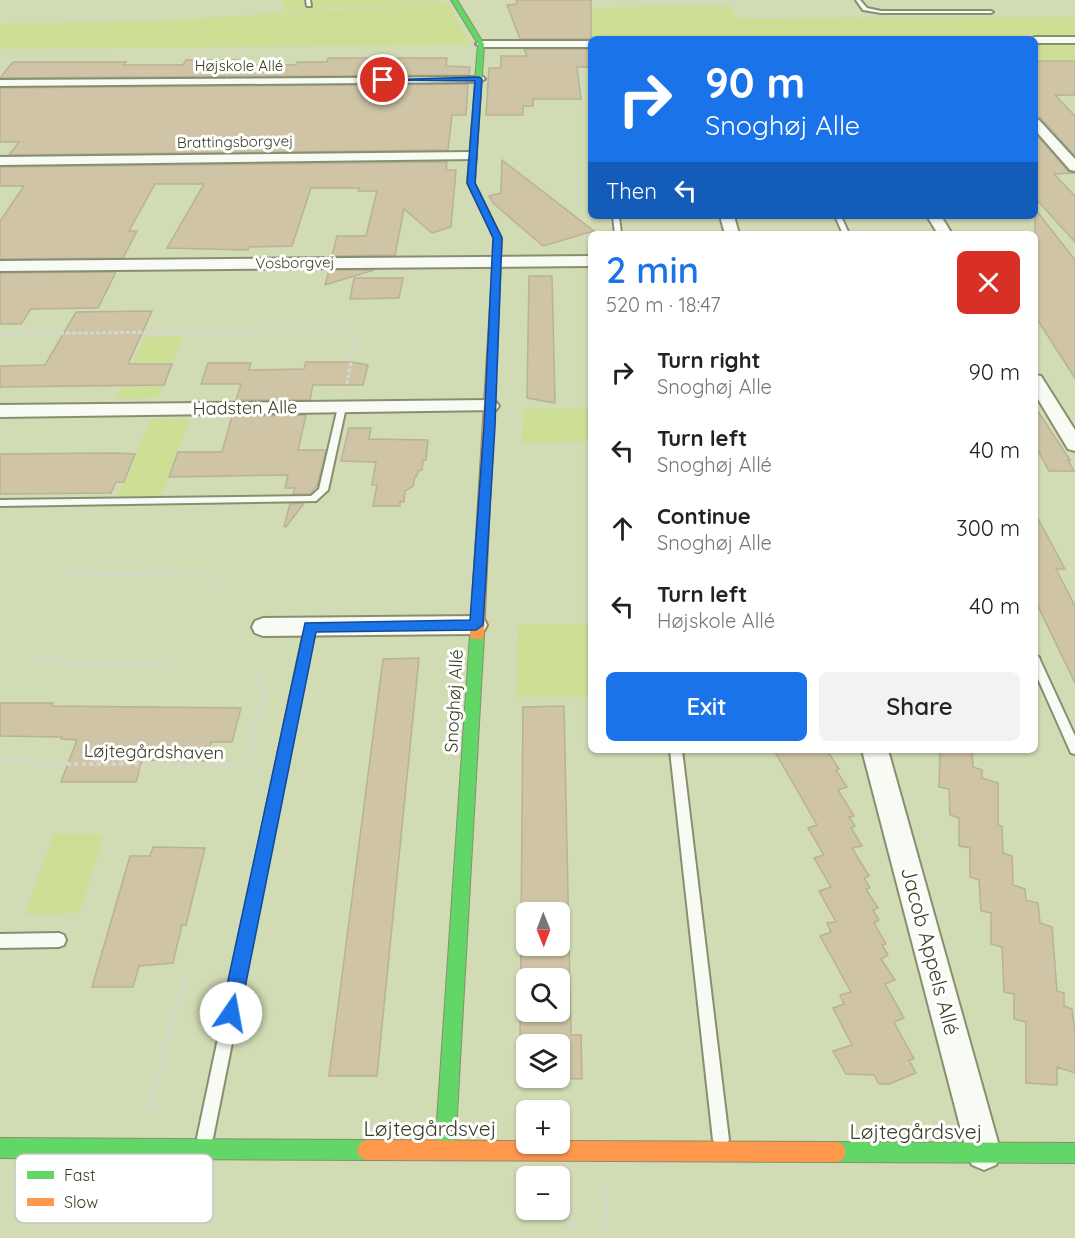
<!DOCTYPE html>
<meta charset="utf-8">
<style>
:root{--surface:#fff;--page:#f2f2f2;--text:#222;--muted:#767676;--accent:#1a73e8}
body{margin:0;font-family:Quicksand,sans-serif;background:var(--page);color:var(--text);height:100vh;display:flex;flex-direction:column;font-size:22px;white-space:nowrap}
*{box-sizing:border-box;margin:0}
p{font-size:20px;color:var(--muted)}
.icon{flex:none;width:33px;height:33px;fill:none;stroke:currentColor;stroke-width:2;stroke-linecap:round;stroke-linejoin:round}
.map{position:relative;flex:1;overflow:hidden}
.drawer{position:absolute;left:588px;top:231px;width:450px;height:522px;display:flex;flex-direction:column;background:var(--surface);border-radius:9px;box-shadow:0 2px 4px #0004}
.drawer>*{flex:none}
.hud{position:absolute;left:588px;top:36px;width:450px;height:183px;border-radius:9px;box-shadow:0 2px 4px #0004;background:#1a73e8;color:#fff;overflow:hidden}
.needle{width:39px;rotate:179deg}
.tools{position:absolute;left:516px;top:902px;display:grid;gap:12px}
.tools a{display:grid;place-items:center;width:54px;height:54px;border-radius:9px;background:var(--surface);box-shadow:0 2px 4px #0004;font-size:30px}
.pin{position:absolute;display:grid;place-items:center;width:51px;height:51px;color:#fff;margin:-26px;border:3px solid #fff;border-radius:50%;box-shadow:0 2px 6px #0007}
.me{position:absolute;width:66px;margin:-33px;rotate:12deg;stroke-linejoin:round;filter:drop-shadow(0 0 4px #0008)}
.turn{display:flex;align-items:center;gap:21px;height:126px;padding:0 18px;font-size:27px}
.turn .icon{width:78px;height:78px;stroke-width:2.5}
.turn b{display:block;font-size:42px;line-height:51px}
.then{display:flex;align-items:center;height:57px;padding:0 18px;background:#0003;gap:12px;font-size:22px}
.round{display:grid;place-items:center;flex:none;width:63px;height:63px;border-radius:9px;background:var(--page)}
.head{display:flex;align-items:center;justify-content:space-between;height:102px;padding:0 18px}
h1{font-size:36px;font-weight:600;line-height:45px;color:var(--accent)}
.button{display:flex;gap:12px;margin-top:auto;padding:12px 18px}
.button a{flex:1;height:69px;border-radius:9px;background:var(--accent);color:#fff;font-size:24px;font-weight:600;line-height:69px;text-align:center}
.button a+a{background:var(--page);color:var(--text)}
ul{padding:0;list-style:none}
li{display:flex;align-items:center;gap:18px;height:78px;padding:0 18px}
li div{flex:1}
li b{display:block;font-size:22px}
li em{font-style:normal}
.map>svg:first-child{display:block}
.green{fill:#cdde95}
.building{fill:#cfc4a5;stroke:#b9b297;stroke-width:1.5;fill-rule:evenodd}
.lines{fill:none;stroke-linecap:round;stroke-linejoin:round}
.lane-casing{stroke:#888f70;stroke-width:4}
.street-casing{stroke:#888f70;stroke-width:4}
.fast-casing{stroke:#888f70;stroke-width:2}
.slow-casing{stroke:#888f70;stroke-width:2}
.path-far3{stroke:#d4d8ca;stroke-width:1.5;stroke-dasharray:2 1.5;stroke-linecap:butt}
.path-far2{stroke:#d4d8ca;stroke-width:3;stroke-dasharray:4 2;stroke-linecap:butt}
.path-far1{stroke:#d4d8ca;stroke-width:4;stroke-dasharray:4.5 3;stroke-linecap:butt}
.path{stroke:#d4d8ca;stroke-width:5;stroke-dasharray:6 4.5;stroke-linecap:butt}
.lane{fill:#f8faf4;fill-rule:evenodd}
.street{fill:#f8faf4;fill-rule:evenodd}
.fast{fill:#63d668;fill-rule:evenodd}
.slow{fill:#ff974d;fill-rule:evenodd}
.route{fill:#1a73e8;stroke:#114b97;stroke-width:1.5}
.labels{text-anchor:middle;stroke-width:6;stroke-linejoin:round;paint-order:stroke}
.far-street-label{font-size:15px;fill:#394022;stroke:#fff}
.street-label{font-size:18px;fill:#394022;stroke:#fff}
.near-street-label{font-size:21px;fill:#394022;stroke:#fff}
.key{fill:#fff;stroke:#c4c6bd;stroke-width:1.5}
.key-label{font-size:16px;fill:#394022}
</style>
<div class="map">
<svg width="1075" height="1238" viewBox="0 0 1075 1238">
<rect width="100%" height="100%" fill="#d1dbb4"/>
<g class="green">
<polygon points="284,0 440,0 440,2 282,11"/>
<polygon points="448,3 471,45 0,49 0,24 158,21"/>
<polygon points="655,6 730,6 736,18 1075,17 1075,36 588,41 573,10"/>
<polygon points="1035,44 1075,44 1075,90 1035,52"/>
<polygon points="183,336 158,398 117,399 145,337"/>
<polygon points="523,409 591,409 591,441 522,443"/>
<polygon points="151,419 189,420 161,497 118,497"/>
<polygon points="591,624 591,696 517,697 518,625"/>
<polygon points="54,834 104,834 79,913 25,914"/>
</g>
<g class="building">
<polygon points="516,0 591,0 591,39 520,39 507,5 517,4"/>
<polygon points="524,49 591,49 588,67 577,67 581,99 533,99 533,106 523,106 523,115 486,115 489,68 501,68 501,56 527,56"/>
<polygon points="328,58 447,58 446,66 470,67 469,75 0,78 13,62 126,62 123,65 183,65 186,60 240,60 238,65 296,65 297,62 327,62"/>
<polygon points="1035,61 1075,61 1075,95 1055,95 1075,116 1075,156 1041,118 1035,117"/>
<polygon points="468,84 466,115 452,115 448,150 9,155 19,142 0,142 0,88"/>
<polygon points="1035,133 1068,171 1075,173 1054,174 1075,196 1075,242 1035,198"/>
<polygon points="502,160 594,231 543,246 493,203 489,196 501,193"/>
<polygon points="447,162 446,170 456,170 451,227 432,233 404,209 395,255 332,256 337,236 366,236 377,191 358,191 359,188 311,188 292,246 249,247 248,250 167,248 204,184 155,184 129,231 137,231 123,258 0,259 0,221 24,186 0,186 0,167"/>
<polygon points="1035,209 1075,260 1075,378 1035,316"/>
<polygon points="329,270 374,270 325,285"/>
<polygon points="116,272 98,308 31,309 21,324 0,324 0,273"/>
<polygon points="529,276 552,276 555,403 527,398"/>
<polygon points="354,278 403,278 399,298 350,299"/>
<polygon points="152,311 128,364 172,364 164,385 0,387 0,366 45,365 76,312"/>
<polygon points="306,362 352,362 368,365 363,385 313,385 310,400 236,400 241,384 201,384 208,363 251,363 249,370 304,369"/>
<polygon points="1035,407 1070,460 1068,460 1074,471 1049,471 1035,445"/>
<polygon points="306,415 298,450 326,450 317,486 310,494 293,494 295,488 285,488 288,475 169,477 178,452 222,452 232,416"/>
<polygon points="349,428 371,428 369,439 428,440 426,460 423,460 422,470 418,471 417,476 415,476 413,486 405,491 404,502 400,501 400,506 373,506 377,485 372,485 376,462 341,461"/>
<polygon points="116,453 135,454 124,482 116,482 111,493 0,494 0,454"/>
<polygon points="304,503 286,527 284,526 290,504"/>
<polygon points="1035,513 1065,569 1056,569 1075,606 1075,683 1035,600"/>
<polygon points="419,658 377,1076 329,1076 383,659"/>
<polygon points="0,703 53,703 52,706 241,708 232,742 211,742 206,761 142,760 136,782 61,782 77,740 61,739 62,737 0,736"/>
<path d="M564 706 571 1035H581L582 1079 531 1077H560V1044L520 1041 523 707ZM526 912H560V945H526ZM526 978H560V1011H526Z"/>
<polygon points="774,750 827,750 839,769 836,770 847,787 838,790 854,816 849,817 855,826 851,828 862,846 852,848 869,876 864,878 870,888 866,889 878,908 873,910 879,920 874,923 886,944 882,945 888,955 881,959 895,980 885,984 904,1018 894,1022 914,1059 909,1060 916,1073 889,1084 879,1084 874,1075 846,1074 833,1051 852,1045 833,1008 844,1004 840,995 851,992 820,936 831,932 827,923 836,922 819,891 831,887 814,858 824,855 808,828 817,825"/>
<polygon points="940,750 972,750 973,767 982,770 982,778 998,783 998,825 1002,826 1003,853 1012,856 1013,885 1025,889 1026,900 1038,903 1040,923 1052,927 1057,991 1064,993 1064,1006 1072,1009 1075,1032 1075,1073 1057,1067 1057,1085 1026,1083 1026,1022 1014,1019 1014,994 1004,992 1002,947 991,944 991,913 981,911 979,880 970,877 970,848 959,846 959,818 950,815 949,789 939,787"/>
<polygon points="153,847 205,848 186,925 182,925 173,963 139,966 133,987 92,987 130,856 150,856"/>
</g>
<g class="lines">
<g class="lane-casing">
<g id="lane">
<polygon points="306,0 310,0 311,6 307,6"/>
<polygon points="856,0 860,0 867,8 881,11 991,11 993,12 991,13 881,13 863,10"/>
<polygon points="613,216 619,216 621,234 615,234"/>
<polygon points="835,216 841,216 849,234 843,234"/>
<polygon points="342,404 346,407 328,490 316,501 0,506 0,500 311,496 319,489 338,407"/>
<polygon points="310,623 314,624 315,627 213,1138 210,1143 205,1146 200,1143 197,1138 305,627 306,624"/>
<polygon points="1035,656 1039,657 1040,660 1075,736 1075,754 1071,753 1035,672"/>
<polygon points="670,750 682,750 729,1140 726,1145 721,1148 716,1145 713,1140"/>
<polygon points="59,933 64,935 66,940 64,945 59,947 0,948 0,934"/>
</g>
</g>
<g class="street-casing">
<g id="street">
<polygon points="1035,37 1075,37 1075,43 1035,43 1035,39 1030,39"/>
<polygon points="591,41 591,47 481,47 476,44 481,41"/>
<polygon points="483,77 485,79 479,82 0,86 0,80"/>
<polygon points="1035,119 1039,120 1075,159 1075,171 1070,170 1035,130"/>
<polygon points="471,152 476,153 476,159 0,165 0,157"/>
<polygon points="720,216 734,216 739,234 725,234"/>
<polygon points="927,216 941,216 952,234 938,234"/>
<polygon points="591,256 591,266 0,271 0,261"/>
<polygon points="1035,375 1041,376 1075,430 1075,451 1068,449 1035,394"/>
<polygon points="490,400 496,402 499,406 496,410 0,417 0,405"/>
<polygon points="476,616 484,619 487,625 484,631 476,634 263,636 255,633 252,627 255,621 263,618"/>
<polygon points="862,750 888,750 1001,1153 996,1165 984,1170 972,1165 967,1153"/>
</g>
</g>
<g class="fast-casing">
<g id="fast">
<polygon points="451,0 457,0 484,44 475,183 482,197 478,199 474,197 467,183 478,44"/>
<polygon points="477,630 482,631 484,635 455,1150 452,1157 445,1160 438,1157 435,1150 470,635 472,631"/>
<polygon points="0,1138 367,1140 374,1143 377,1150 374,1157 367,1160 0,1158"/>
<polygon points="836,1142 1075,1143 1075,1163 836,1162 829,1159 826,1152 829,1145"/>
</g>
</g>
<g class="slow-casing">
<g id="slow">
<polygon points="475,195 482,197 502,238 484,635 482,639 472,639 470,635 494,238 474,197"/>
<polygon points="367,1140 526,1141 526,1143 560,1143 560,1141 836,1142 843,1145 846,1152 843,1159 836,1162 367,1160 360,1157 357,1150 360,1143"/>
</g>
</g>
<g class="path-far3">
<polyline points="671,0 673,5 744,4"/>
<polyline points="751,17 807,17 813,9 812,0"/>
</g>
<polyline class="path-far2" points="0,334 357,330 346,389"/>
<g class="path-far1">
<polyline points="59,573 206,576 219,590"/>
<polyline points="33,660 181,667"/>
<polyline points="0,761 37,761 41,764 137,764 141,767 233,766 243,761 248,755 264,691 252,667"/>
</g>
<g class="path">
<polyline points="149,1111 186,970"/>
<polyline points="570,1188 571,1238"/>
<polyline points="606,1188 608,1238"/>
</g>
<use href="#lane" class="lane"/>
<use href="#street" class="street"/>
<use href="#fast" class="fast"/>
<use href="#slow" class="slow"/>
</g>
<polygon class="route" points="479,77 482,79 475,183 502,238 495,426 483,625 476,630 316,632 240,1013 237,1019 231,1022 224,1019 221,1013 305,623 470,620 484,426 493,238 467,183 475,81 380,80"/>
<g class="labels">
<g class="far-street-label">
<text x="239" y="71">Højskole Allé</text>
<text transform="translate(235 142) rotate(-1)" y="5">Brattingsborgvej</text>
<text transform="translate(295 263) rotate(-1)" y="5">Vosborgvej</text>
</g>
<g class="street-label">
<text transform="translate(245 408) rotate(-1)" y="6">Hadsten Alle</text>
<text transform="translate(454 701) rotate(-87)" y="6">Snoghøj Allé</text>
<text transform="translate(154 752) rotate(1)" y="6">Løjtegårdshaven</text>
</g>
<g class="near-street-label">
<text transform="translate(930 951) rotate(75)" y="7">Jacob Appels Allé</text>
<text x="430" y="1136">Løjtegårdsvej</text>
<text x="916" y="1139">Løjtegårdsvej</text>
</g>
</g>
<rect x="15" y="1154" width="198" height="69" rx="9" class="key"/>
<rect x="27" y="1171" width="27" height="8" fill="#63d668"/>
<rect x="27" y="1198" width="27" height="8" fill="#ff974d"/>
<g class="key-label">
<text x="64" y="1181">Fast</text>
<text x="64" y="1208">Slow</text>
</g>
</svg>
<div class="tools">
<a><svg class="needle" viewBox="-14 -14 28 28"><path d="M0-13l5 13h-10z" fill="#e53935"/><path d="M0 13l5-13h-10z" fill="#767676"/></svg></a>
<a><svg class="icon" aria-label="search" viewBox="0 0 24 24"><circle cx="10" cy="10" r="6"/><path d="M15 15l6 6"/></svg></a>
<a><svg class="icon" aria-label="layers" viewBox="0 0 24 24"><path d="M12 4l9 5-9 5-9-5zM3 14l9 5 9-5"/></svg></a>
<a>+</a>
<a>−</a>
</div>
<div class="pin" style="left:383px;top:80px;background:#d93025"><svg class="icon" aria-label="arrive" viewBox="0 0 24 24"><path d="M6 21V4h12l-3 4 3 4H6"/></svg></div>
<svg class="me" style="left:231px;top:1013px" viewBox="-20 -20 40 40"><circle r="19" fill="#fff"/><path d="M0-13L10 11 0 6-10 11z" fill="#1a73e8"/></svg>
<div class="hud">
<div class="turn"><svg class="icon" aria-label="right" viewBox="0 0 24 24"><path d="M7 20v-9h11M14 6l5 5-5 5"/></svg><div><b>90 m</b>Snoghøj Alle</div></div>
<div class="then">Then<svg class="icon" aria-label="left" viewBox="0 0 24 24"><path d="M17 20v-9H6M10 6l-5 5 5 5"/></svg></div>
</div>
<section class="drawer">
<div class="head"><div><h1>2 min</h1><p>520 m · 18:47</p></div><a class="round" style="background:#d93025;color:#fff"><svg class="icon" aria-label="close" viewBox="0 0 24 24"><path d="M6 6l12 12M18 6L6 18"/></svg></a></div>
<ul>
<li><svg class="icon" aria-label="right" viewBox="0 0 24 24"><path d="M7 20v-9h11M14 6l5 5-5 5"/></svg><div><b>Turn right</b><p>Snoghøj Alle</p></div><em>90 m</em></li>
<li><svg class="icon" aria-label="left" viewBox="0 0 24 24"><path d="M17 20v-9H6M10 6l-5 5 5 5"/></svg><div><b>Turn left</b><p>Snoghøj Allé</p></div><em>40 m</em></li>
<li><svg class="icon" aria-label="ahead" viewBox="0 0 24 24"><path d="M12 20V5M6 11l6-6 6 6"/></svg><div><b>Continue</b><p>Snoghøj Alle</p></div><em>300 m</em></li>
<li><svg class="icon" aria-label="left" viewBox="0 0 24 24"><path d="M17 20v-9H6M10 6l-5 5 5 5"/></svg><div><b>Turn left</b><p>Højskole Allé</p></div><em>40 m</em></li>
</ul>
<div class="button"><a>Exit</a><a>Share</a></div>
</section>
</div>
